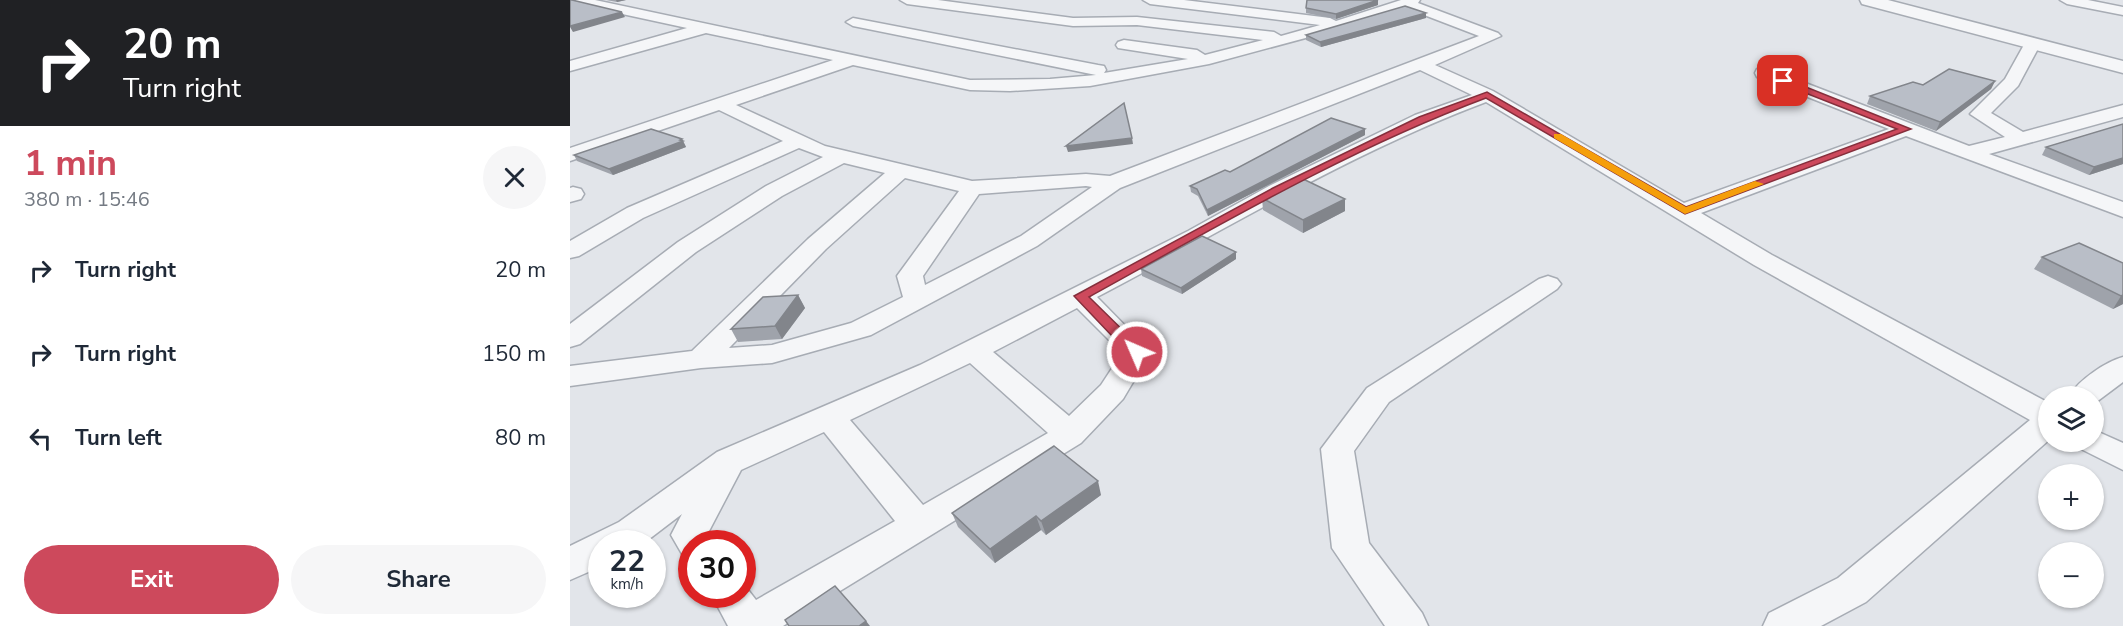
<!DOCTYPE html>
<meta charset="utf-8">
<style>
:root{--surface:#fff;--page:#f6f6f7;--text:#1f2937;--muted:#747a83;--accent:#cd495c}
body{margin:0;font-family:"Nunito Sans",sans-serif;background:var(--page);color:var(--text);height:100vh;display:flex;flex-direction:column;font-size:22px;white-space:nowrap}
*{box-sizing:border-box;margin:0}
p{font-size:20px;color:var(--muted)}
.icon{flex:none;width:33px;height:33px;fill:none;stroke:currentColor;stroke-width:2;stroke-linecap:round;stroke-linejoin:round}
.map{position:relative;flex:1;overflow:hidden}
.details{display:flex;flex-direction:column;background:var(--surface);width:570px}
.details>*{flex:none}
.guide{background:#202124;color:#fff;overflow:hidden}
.fabs{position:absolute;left:1468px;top:386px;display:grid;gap:12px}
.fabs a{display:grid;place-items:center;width:66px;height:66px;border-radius:50%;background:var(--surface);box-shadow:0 2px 4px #0004;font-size:30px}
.speed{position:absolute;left:18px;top:530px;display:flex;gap:12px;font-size:30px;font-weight:700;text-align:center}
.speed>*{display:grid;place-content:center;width:78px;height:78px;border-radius:50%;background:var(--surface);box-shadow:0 2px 4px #0004;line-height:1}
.speed small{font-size:15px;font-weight:400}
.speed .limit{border:9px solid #d22;background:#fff;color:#111}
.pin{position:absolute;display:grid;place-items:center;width:51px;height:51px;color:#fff;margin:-26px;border-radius:12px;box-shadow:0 3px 9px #0006}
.me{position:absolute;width:66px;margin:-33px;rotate:315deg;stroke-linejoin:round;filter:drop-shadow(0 0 4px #0008)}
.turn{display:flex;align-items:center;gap:21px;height:126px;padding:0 24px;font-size:27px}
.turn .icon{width:78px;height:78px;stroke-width:2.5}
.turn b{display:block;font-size:42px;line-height:51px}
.round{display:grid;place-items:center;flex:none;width:63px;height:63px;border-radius:32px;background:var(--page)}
.headline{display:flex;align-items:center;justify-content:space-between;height:102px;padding:0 24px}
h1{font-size:36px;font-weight:700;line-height:45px;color:var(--accent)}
.button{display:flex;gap:12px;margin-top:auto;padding:12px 24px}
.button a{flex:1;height:69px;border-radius:36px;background:var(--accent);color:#fff;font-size:24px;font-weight:700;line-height:69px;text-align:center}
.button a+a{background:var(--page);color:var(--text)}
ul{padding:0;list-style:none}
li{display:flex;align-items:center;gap:18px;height:84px;padding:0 24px}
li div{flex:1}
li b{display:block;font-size:22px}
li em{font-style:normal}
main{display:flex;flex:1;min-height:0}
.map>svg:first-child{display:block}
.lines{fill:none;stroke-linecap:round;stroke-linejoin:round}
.minor-casing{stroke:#a7acb4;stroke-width:3}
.tertiary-casing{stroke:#a7acb4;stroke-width:3}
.minor{fill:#f5f6f8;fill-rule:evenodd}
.tertiary{fill:#f5f6f8;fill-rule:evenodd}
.wall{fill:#9fa3ab}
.shaded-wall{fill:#82858b}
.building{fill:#b9bec7;stroke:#82858b;stroke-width:1.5}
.route{fill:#cd495c;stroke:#852f3c;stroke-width:1.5}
.slow{fill:#f59e0b}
</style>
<main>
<section class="details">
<div class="guide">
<div class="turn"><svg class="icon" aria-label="right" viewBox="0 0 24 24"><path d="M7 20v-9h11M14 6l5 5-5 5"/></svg><div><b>20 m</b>Turn right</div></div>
</div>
<div class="headline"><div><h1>1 min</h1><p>380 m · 15:46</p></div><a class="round"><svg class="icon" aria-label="close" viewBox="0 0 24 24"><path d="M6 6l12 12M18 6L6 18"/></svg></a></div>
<ul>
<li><svg class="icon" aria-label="right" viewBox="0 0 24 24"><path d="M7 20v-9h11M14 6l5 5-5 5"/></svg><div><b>Turn right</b></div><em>20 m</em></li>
<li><svg class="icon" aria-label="right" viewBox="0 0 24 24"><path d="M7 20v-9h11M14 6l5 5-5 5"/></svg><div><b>Turn right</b></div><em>150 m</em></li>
<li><svg class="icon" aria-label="left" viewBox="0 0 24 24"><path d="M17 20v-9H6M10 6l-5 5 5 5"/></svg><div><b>Turn left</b></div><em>80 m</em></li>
</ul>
<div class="button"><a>Exit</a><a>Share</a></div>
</section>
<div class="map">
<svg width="1553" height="626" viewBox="0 0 1553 626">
<rect width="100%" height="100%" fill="#e2e5ea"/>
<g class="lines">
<g class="minor-casing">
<g id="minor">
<path d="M0 0H25L400 80 480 79 526 75 283 26 276 22 283 18 528 65 534 66 536 70 534 73 618 59 548 48 546 45 548 42 554 40 627 50 635 55 693 40 567 25 503 26 337 4 330 0H368L503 18 567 17 704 32 711 36 750 25 580 4 573 0H614L760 18 766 21 831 0H850L848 3 928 33 931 36 865 65 923 91 1114 203 1319 129 1187 77 1185 73 1187 69H1199L1399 146 1435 137 1400 114 1435 79 1455 43 1463 38 1471 43 1448 86 1421 113 1453 132 1553 105V117L1419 154 1553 202V217L1336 136 1131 213 1202 255 1479 403V440L1296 602 1251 626H1193L1199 613 1268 578 1460 420 1184 265 916 102C780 153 655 230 527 297L581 352 553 399 511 443 213 626H158L141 594H172V582L186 600 325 521 254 432 171 470 138 533 143 543H122V557L112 554 101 535 112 514 74 543H32V566L0 580V546L49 522 147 452 350 365 618 231 699 186 845 115 902 95 850 70 550 188 467 246 301 335 202 363 131 368 0 386V366L122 351 238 239 315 173 274 163 212 196 126 252 10 344 0 347V324L108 242 196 186 253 157 229 148 73 218 9 256 0 258V241L57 208 213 141 149 110 0 161V148L263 60 136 33 0 71V61L117 28 6 4ZM836 8 909 36 540 176 516 174 402 181 255 146 166 105 283 65 400 90 440 91 520 86 639 64 769 29ZM335 178 389 191 327 276 333 297 281 323 202 345 159 348 256 249ZM516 186 522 187 451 236 355 285 353 276 409 194ZM507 308 552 353 531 385 499 416 423 352ZM400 363 478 433 353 505 280 420Z"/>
<polygon points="1490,0 1518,0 1553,7 1553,15 1497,4"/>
<polygon points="3,187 11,189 14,194 11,199 0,202 0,188"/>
<polygon points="978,276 987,279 991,284 987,289 819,402 784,451 799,543 852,613 858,626 815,626 762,548 751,449 797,388 969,279"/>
<path d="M1553 357V382L1525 403 1524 396H1499C1509 380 1535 362 1553 357Z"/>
<polygon points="1524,430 1553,443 1553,470 1511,449 1506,441 1524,441"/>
</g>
</g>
<g class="tertiary-casing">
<polygon id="tertiary" points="1290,0 1318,0 1553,61 1553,73 1292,4"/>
</g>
<use href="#minor" class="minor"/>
<use href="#tertiary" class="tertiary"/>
</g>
<g class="wall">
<polygon points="36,0 56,0 47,2"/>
<polygon points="808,0 808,5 766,19 736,13 736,8"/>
<polygon points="856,18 751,47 736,40 736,35"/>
<polygon points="1425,81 1421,89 1366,131 1297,104 1300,96 1353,85"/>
<polygon points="1553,124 1553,164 1519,175 1472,155 1476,147"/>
<polygon points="795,129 795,135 638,216 628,196 621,192 620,186 660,172"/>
<polygon points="112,139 116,147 43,175 7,161 4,155"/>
<polygon points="692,198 775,199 775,211 733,233 693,210"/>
<polygon points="666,252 666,259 612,294 572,276 571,269"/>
<polygon points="1472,257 1553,263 1553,304 1543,309 1464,269"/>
<polygon points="228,295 235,308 212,339 168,342 161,329"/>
<polygon points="531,495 476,535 471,530 425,563 388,527 382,513"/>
</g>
<g class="shaded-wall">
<polygon points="46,0 56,0 47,2"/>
<polygon points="808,0 808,5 766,19 766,14"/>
<polygon points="52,12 55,17 3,32 0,27 0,26"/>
<polygon points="856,13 856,18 751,47 750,42"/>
<polygon points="1425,81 1421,89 1366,131 1370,122"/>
<polygon points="795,129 795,135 638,216 637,210"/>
<polygon points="562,138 563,144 498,152 496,146"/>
<polygon points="112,139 116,147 43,175 39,169"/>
<polygon points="1553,158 1553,164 1519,175 1524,167"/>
<polygon points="775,199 775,211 733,233 733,220"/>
<polygon points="666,252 666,259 612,294 611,288"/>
<polygon points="228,295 235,308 212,339 205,326"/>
<polygon points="1553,295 1553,304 1543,309 1551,296"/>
<polygon points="528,481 531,495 476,535 471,521"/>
<polygon points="466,516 471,530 425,563 420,549"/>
<polygon points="296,621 300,626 289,626"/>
</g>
<g class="building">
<polygon points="0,0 2,0 52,12 0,26"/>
<polygon points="737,0 808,0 766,14 736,8"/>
<polygon points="835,6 856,13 750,42 736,35"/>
<polygon points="1379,69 1425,81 1370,122 1300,96 1343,82 1353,85"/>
<polygon points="554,103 562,138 496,146"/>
<polygon points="761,118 795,129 637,210 627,189 620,186 655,170 660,172"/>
<polygon points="1553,124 1553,158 1524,167 1476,147"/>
<polygon points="81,129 112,139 110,140 113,141 39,169 4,155"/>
<polygon points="731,178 775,199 733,220 692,198"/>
<polygon points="632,236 666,252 611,288 571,269"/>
<polygon points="1509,243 1553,263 1553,295 1551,296 1472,257"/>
<polygon points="228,295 205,326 161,329 193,297"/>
<polygon points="484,446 528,481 471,521 466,516 420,549 382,513"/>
<polygon points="265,586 296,621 289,626 219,626 215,620"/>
</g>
<path class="route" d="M1210 79H1216L1341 129 1115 214 916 98C777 150 648 226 519 297L572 349 574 352 572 356H561L504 296 703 188 849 117 917 92 1116 207 1327 129 1210 83Z"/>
<polygon class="slow" points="984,134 991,134 1116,207 1185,181 1194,184 1115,214 984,138"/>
</svg>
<div class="fabs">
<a><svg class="icon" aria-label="layers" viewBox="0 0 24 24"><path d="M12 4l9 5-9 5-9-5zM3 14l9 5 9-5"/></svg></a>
<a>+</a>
<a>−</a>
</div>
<div class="speed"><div>22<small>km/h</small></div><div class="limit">30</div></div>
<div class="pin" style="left:1213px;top:81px;background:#d93025"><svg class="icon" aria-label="arrive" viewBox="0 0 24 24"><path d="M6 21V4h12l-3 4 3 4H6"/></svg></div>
<svg class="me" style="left:567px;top:352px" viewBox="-20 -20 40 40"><circle r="17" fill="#cd495c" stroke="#fff" stroke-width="3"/><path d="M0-11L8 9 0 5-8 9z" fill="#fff"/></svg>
</div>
</main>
